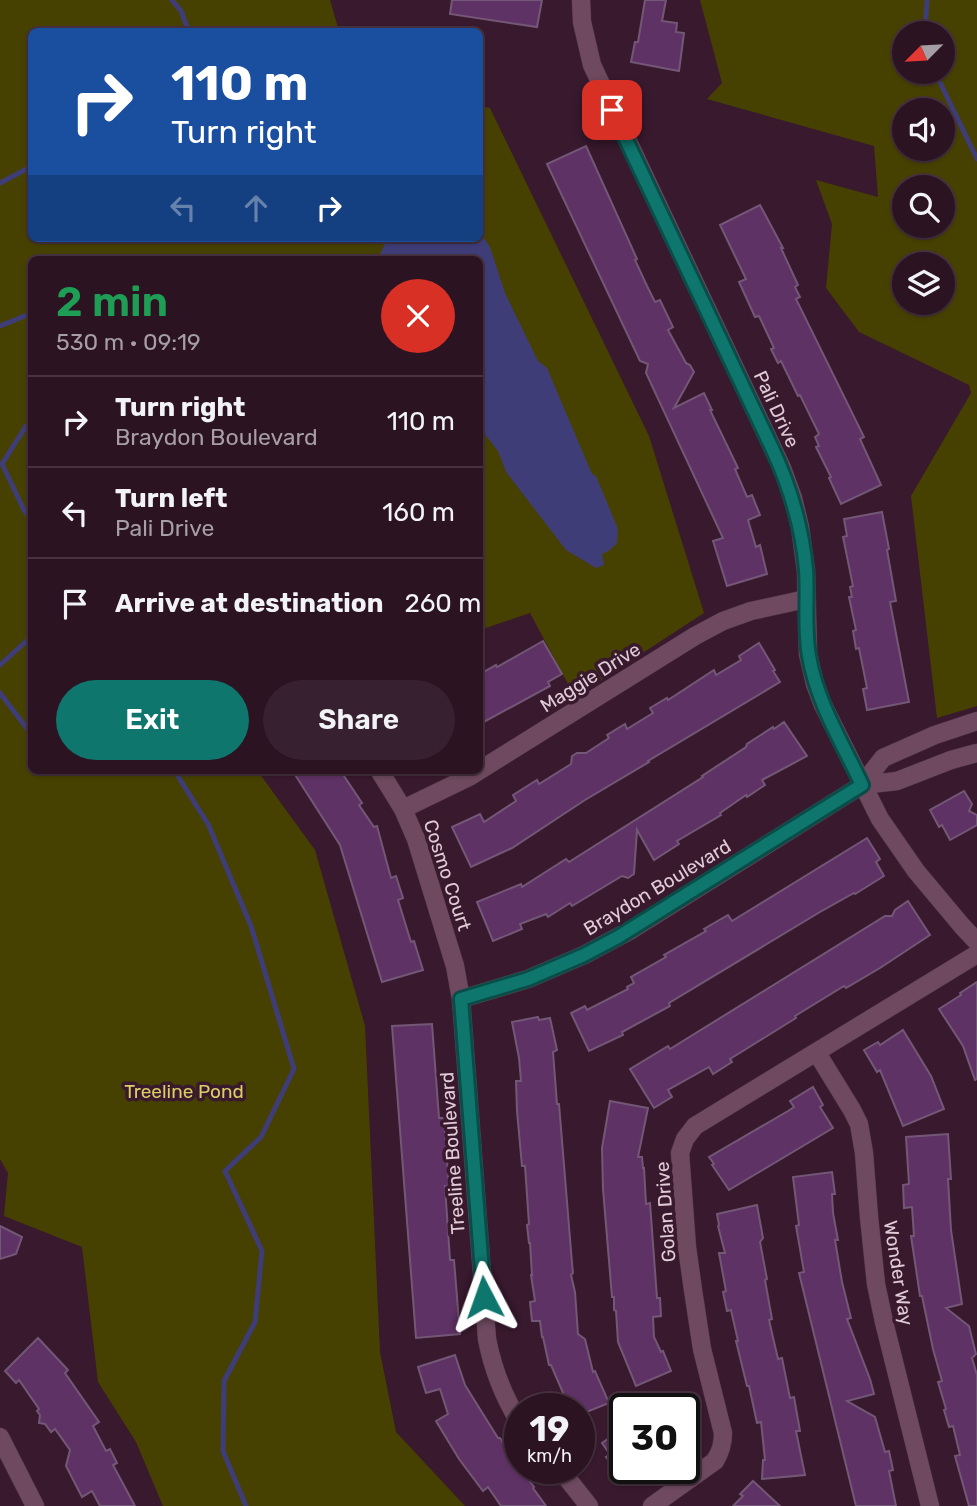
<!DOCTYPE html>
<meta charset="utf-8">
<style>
:root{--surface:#2b1322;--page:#37202f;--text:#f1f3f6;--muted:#a69ea5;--line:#473240;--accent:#0f766e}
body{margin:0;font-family:Rubik,sans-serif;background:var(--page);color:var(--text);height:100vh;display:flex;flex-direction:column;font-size:26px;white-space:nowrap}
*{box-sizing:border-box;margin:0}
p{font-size:23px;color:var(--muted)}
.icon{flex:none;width:38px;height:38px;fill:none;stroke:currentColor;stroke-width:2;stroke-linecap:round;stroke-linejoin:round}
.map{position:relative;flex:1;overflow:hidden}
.panel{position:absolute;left:28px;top:256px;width:455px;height:518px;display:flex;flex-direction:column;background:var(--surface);border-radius:10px;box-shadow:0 2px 5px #0004,0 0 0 2px var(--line)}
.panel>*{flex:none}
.guide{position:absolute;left:28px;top:28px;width:455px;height:214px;border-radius:10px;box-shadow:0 2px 5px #0004,0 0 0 2px var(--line);background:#1a4fa0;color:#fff;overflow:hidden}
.needle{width:46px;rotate:246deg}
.buttons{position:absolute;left:892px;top:21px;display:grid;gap:14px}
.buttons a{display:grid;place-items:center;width:63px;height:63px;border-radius:50%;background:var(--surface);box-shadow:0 2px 5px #0004,0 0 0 2px var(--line);font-size:35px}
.speed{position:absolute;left:504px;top:1393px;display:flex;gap:14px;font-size:35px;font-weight:700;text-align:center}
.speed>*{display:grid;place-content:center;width:91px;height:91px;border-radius:50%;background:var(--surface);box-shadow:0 2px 5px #0004,0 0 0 2px var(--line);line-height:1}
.speed small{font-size:18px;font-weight:400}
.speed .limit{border:4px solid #111;border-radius:10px;background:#fff;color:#111}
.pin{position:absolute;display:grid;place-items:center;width:60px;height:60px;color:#fff;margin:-30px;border-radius:14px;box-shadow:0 4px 10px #0006}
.me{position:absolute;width:77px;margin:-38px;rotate:356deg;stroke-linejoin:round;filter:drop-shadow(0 0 5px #0008)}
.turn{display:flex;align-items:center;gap:24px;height:147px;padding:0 28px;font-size:32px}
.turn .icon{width:91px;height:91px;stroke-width:2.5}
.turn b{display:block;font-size:49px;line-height:60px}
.lanes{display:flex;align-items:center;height:66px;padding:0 28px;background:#0003;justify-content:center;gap:35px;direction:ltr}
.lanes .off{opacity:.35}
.round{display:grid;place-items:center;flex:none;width:74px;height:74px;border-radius:37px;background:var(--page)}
.overview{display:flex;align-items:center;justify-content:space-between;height:119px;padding:0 28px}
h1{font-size:42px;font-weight:600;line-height:52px;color:#1e9e55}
.primary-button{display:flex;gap:14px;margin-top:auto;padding:14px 28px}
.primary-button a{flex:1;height:80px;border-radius:42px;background:var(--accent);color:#fff;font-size:28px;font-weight:600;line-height:80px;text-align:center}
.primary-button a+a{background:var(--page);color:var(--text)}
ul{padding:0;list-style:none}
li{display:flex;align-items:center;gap:21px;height:91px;padding:0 28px;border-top:2px solid var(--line)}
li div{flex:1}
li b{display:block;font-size:26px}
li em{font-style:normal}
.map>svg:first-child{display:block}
.green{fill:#474101;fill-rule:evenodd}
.water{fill:#3f3d78}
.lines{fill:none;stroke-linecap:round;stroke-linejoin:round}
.stream{stroke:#3f3d78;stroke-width:5}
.building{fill:#5f3265;stroke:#735776;stroke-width:2}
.minor-casing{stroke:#513748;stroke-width:19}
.minor{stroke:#6e495f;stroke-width:18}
.route-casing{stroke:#0a4d48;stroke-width:18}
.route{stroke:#0f766e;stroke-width:12}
.labels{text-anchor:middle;stroke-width:7;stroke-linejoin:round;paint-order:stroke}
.street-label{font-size:19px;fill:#e1cbd7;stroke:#39192e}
.park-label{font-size:19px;fill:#dace64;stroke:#39192e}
</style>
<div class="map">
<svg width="977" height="1506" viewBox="0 0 977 1506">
<rect width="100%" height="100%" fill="#39192e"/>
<g class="green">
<polygon points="0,0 330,0 339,31 32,32 32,238 480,238 480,106 490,108 649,436 704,613 575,697 530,613 480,630 480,259 32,259 32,770 257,770 315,850 365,1026 380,1352 396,1432 465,1506 163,1506 136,1442 98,1382 82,1247 4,1216 8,1173 0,1159"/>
<path d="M700 0H977V706L937 718 911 496 971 393 969 385 859 332 826 288 832 224 816 180 878 197 874 146 707 99 722 83ZM943 33V72H905V33ZM943 110V149H905V110ZM943 187V226H905V187ZM905 264H943V303H905Z"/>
</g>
<polygon class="water" points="480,232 490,247 505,293 538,361 547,368 592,474 596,476 618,529 617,543 610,550 602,554 604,565 596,568 566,550 506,472 498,451 480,428 480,259 378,259 386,241 389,238 480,238"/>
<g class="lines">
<g class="stream">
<polyline points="172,0 181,11 189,32"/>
<polyline points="925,33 927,0"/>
<polyline points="935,72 977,159"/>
<polyline points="0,183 32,166"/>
<polyline points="0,326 32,313"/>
<polyline points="32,423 26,426 2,464 24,510 32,521"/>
<polyline points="0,665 32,636"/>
<polyline points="0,693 32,735"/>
<polyline points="174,770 208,824 251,926 294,1069 261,1137 225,1171 262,1251 255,1322 224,1381 223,1451 246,1506"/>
</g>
</g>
<g class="building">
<polygon points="452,0 542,0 537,27 450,14"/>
<polygon points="645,0 666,0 662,21 677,23 676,32 684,33 679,71 631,62 635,42 638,42"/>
<polygon points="586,146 637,259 635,260 647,286 655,302 660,300 673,327 668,330 686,363 690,365 694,372 674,408 704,393 712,410 710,410 738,468 735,469 747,497 752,495 760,515 748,520 756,547 760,545 767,574 727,586 713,541 723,538 646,373 648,364 640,361 547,164"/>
<polygon points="760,205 783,248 781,248 798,285 795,287 800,297 796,299 864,437 860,439 881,485 841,504 829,478 831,477 816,447 819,446 815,437 819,434 800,395 798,396 781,361 778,363 771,349 774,348 759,316 755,317 750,306 739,282 746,279 720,225"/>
<polygon points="882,512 889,549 887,550 896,601 890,602 909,702 867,710 863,689 867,688 859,648 856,649 853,631 856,630 849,597 852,597 850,587 853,586 843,537 847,536 844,519"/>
<polygon points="543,641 562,674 548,682 550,686 480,724 480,674 496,665 497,667"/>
<polygon points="759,643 775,670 773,671 780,682 648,761 649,762 585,800 512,848 471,867 452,827 480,814 484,822 516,801 513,795 537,780 539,784 571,764 572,756 577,753 586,753 609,738 607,735 625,724 627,729 653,713 650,708 667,698 668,700 714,670 716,675 741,660 739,656"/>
<polygon points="784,722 807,756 762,780 765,785 747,797 746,795 720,813 721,815 677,841 679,844 654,860 637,830 634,874 628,878 622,876 572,906 570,903 548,917 546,914 520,924 522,929 493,941 477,902 521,884 522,887 566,859 569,862 703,777 702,776 746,747 747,744 773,727 774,729"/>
<polygon points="292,770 340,770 362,803 359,805 374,827 377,826 391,878 396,876 403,898 398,900 411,942 414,941 423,970 382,982 340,845"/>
<polygon points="964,791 972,804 969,811 977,815 977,825 950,840 942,825 939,827 930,810"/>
<polygon points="867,838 880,859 876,862 884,876 855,894 854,893 820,912 669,1003 670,1006 622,1032 623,1035 589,1051 571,1013 585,1006 587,1010 628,989 627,987 634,983 631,977 666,957 664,955 706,931 704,929 728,915 732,921"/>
<polygon points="908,901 930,935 880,968 846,988 844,986 795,1016 796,1018 730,1059 732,1062 713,1074 709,1067 668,1090 672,1097 654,1108 630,1069 668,1046 670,1049 885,916 892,916 895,910"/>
<polygon points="977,982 977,1079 975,1080 963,1046 939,1009 961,995 960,993"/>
<polygon points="538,1017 539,1020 550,1018 557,1050 553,1052 557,1104 559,1104 572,1263 573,1273 571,1275 575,1292 578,1334 585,1339 593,1372 595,1371 609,1403 579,1415 579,1409 570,1409 551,1365 549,1365 543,1337 542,1337 540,1321 532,1321 530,1302 535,1301 531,1275 532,1275 530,1243 529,1243 527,1225 529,1224 525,1166 522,1166 517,1111 516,1081 521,1081 519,1058 512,1022"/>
<polygon points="432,1024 439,1118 444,1118 449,1186 445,1186 450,1260 454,1260 460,1334 416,1338 392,1026"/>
<polygon points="903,1030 931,1076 944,1109 903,1126 880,1070 877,1072 864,1050 878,1042 880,1045"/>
<polygon points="813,1087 823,1105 820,1107 833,1128 729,1190 712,1165 714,1164 709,1157 788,1111 794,1107 790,1101"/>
<polygon points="610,1101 648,1108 638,1157 642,1157 643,1168 644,1168 646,1204 650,1203 657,1298 660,1298 661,1316 653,1317 654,1337 661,1352 663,1351 671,1371 636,1386 618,1342 616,1311 614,1310 614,1297 612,1297 603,1189 602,1148"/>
<polygon points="948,1134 951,1179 948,1179 951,1230 962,1304 946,1308 969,1326 976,1354 972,1358 977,1375 977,1506 969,1506 955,1456 960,1455 953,1426 949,1427 944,1410 946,1409 938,1382 942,1381 933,1349 922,1296 920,1296 911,1236 914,1236 912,1207 904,1208 903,1185 909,1184 906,1137"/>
<polygon points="832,1172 835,1194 832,1194 833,1213 838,1240 835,1240 842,1282 851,1318 847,1319 870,1379 874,1394 847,1401 875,1417 885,1452 889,1451 893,1470 889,1471 896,1506 856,1506 799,1273 804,1272 796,1226 799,1225 793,1177"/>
<polygon points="757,1205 763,1238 760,1242 767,1279 765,1280 772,1319 769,1320 778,1359 782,1358 790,1398 794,1397 800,1431 796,1431 805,1475 762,1479 763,1460 765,1460 761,1422 757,1423 749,1386 747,1386 736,1341 738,1341 731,1310 727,1311 723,1292 726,1291 719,1253 725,1253 718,1226 719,1225 717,1214"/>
<polygon points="0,1226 22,1237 16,1254 0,1259"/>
<polygon points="38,1338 68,1370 65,1373 99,1422 93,1426 106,1451 110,1449 117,1463 113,1465 135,1506 100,1506 92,1491 82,1497 66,1466 70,1450 55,1429 51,1432 45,1424 39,1423 40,1415 37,1411 39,1409 19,1380 16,1383 5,1371"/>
<polygon points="455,1355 465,1385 498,1438 500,1438 520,1468 534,1487 533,1488 546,1506 501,1506 488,1487 483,1491 459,1459 436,1421 448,1414 440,1389 426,1393 418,1367"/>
<polygon points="625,1427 625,1482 606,1457 609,1455 609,1453 602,1443"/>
<polygon points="753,1481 780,1506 733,1506 743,1496 740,1494"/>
</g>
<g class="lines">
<g class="minor-casing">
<g id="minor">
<polyline points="581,0 582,22 592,65 782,468 793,498 800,527 806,571 808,654 815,684 823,705 880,819 916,871 962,926 977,942"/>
<path d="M379 770 403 809 416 839 455 966 461 999 487 1339C493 1370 503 1396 520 1423"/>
<polyline points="862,785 897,781 951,760 977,753"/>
<polyline points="403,809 469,777 695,636 723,621 751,611 806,599"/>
<polyline points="461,999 528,979 584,955 631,930 862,785 883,758 935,735 977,721"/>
<polyline points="817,1053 852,1110 859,1124 864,1153 869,1217 876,1284 884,1322 930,1506"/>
<polyline points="0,1437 35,1506"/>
<polyline points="559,1468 589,1506"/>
<path d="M652 1506 715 1461C721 1451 723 1444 723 1433L702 1349 693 1290 687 1247 680 1153 685 1139 695 1126 977 954"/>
</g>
</g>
<use href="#minor" class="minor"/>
</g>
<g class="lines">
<g class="route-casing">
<path id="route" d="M484 1297 461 999 528 979 584 955 618 937 862 785C842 742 817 703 809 656 804 628 808 598 806 570 802 526 790 486 771 446L612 110"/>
</g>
<use href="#route" class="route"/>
</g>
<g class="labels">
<g class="street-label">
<text transform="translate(777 409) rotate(65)" y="7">Pali Drive</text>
<text transform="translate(590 677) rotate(-32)" y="7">Maggie Drive</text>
<text transform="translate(448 875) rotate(72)" y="7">Cosmo Court</text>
<text transform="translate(657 887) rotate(-31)" y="7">Braydon Boulevard</text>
<text transform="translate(452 1153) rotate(-94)" y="7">Treeline Boulevard</text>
<text transform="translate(665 1212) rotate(-94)" y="7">Golan Drive</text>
<text transform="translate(899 1273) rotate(81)" y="7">Wonder Way</text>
</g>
<g class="park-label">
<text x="184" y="1098">Treeline Pond</text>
</g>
</g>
</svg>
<div class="buttons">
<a><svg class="needle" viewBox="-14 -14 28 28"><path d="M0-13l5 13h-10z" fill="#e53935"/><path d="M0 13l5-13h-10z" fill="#a69ea5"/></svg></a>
<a><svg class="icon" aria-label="sound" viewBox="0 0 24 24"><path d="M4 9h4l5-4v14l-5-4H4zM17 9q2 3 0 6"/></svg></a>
<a><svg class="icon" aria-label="search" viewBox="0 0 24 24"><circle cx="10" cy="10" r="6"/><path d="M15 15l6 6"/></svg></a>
<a><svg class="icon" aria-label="layers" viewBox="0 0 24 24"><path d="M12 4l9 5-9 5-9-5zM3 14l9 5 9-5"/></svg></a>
</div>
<div class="speed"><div>19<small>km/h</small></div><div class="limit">30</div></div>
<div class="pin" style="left:612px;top:110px;background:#d93025"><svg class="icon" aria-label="arrive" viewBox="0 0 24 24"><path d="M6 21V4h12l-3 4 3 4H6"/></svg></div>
<svg class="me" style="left:484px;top:1297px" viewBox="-20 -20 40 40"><path d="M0-17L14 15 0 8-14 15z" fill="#0f766e" stroke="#fff" stroke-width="4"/></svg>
<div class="guide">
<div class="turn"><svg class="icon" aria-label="right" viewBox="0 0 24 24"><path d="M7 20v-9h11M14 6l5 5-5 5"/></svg><div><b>110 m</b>Turn right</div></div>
<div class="lanes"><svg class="icon off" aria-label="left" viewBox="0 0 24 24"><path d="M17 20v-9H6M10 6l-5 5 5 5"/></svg><svg class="icon off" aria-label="ahead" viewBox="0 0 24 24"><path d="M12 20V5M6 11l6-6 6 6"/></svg><svg class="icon" aria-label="right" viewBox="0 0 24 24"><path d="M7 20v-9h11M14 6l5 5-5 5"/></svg></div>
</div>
<section class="panel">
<div class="overview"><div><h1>2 min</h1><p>530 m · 09:19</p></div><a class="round" style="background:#d93025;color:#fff"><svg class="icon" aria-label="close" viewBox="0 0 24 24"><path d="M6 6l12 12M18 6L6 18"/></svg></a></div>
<ul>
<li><svg class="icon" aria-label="right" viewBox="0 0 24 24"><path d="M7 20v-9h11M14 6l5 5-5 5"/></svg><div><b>Turn right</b><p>Braydon Boulevard</p></div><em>110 m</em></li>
<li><svg class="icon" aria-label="left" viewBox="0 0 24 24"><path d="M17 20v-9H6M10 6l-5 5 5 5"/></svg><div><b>Turn left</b><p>Pali Drive</p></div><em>160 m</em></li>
<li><svg class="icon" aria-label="arrive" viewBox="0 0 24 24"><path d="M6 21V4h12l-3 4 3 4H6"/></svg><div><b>Arrive at destination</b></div><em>260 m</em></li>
</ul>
<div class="primary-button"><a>Exit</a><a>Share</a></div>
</section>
</div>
